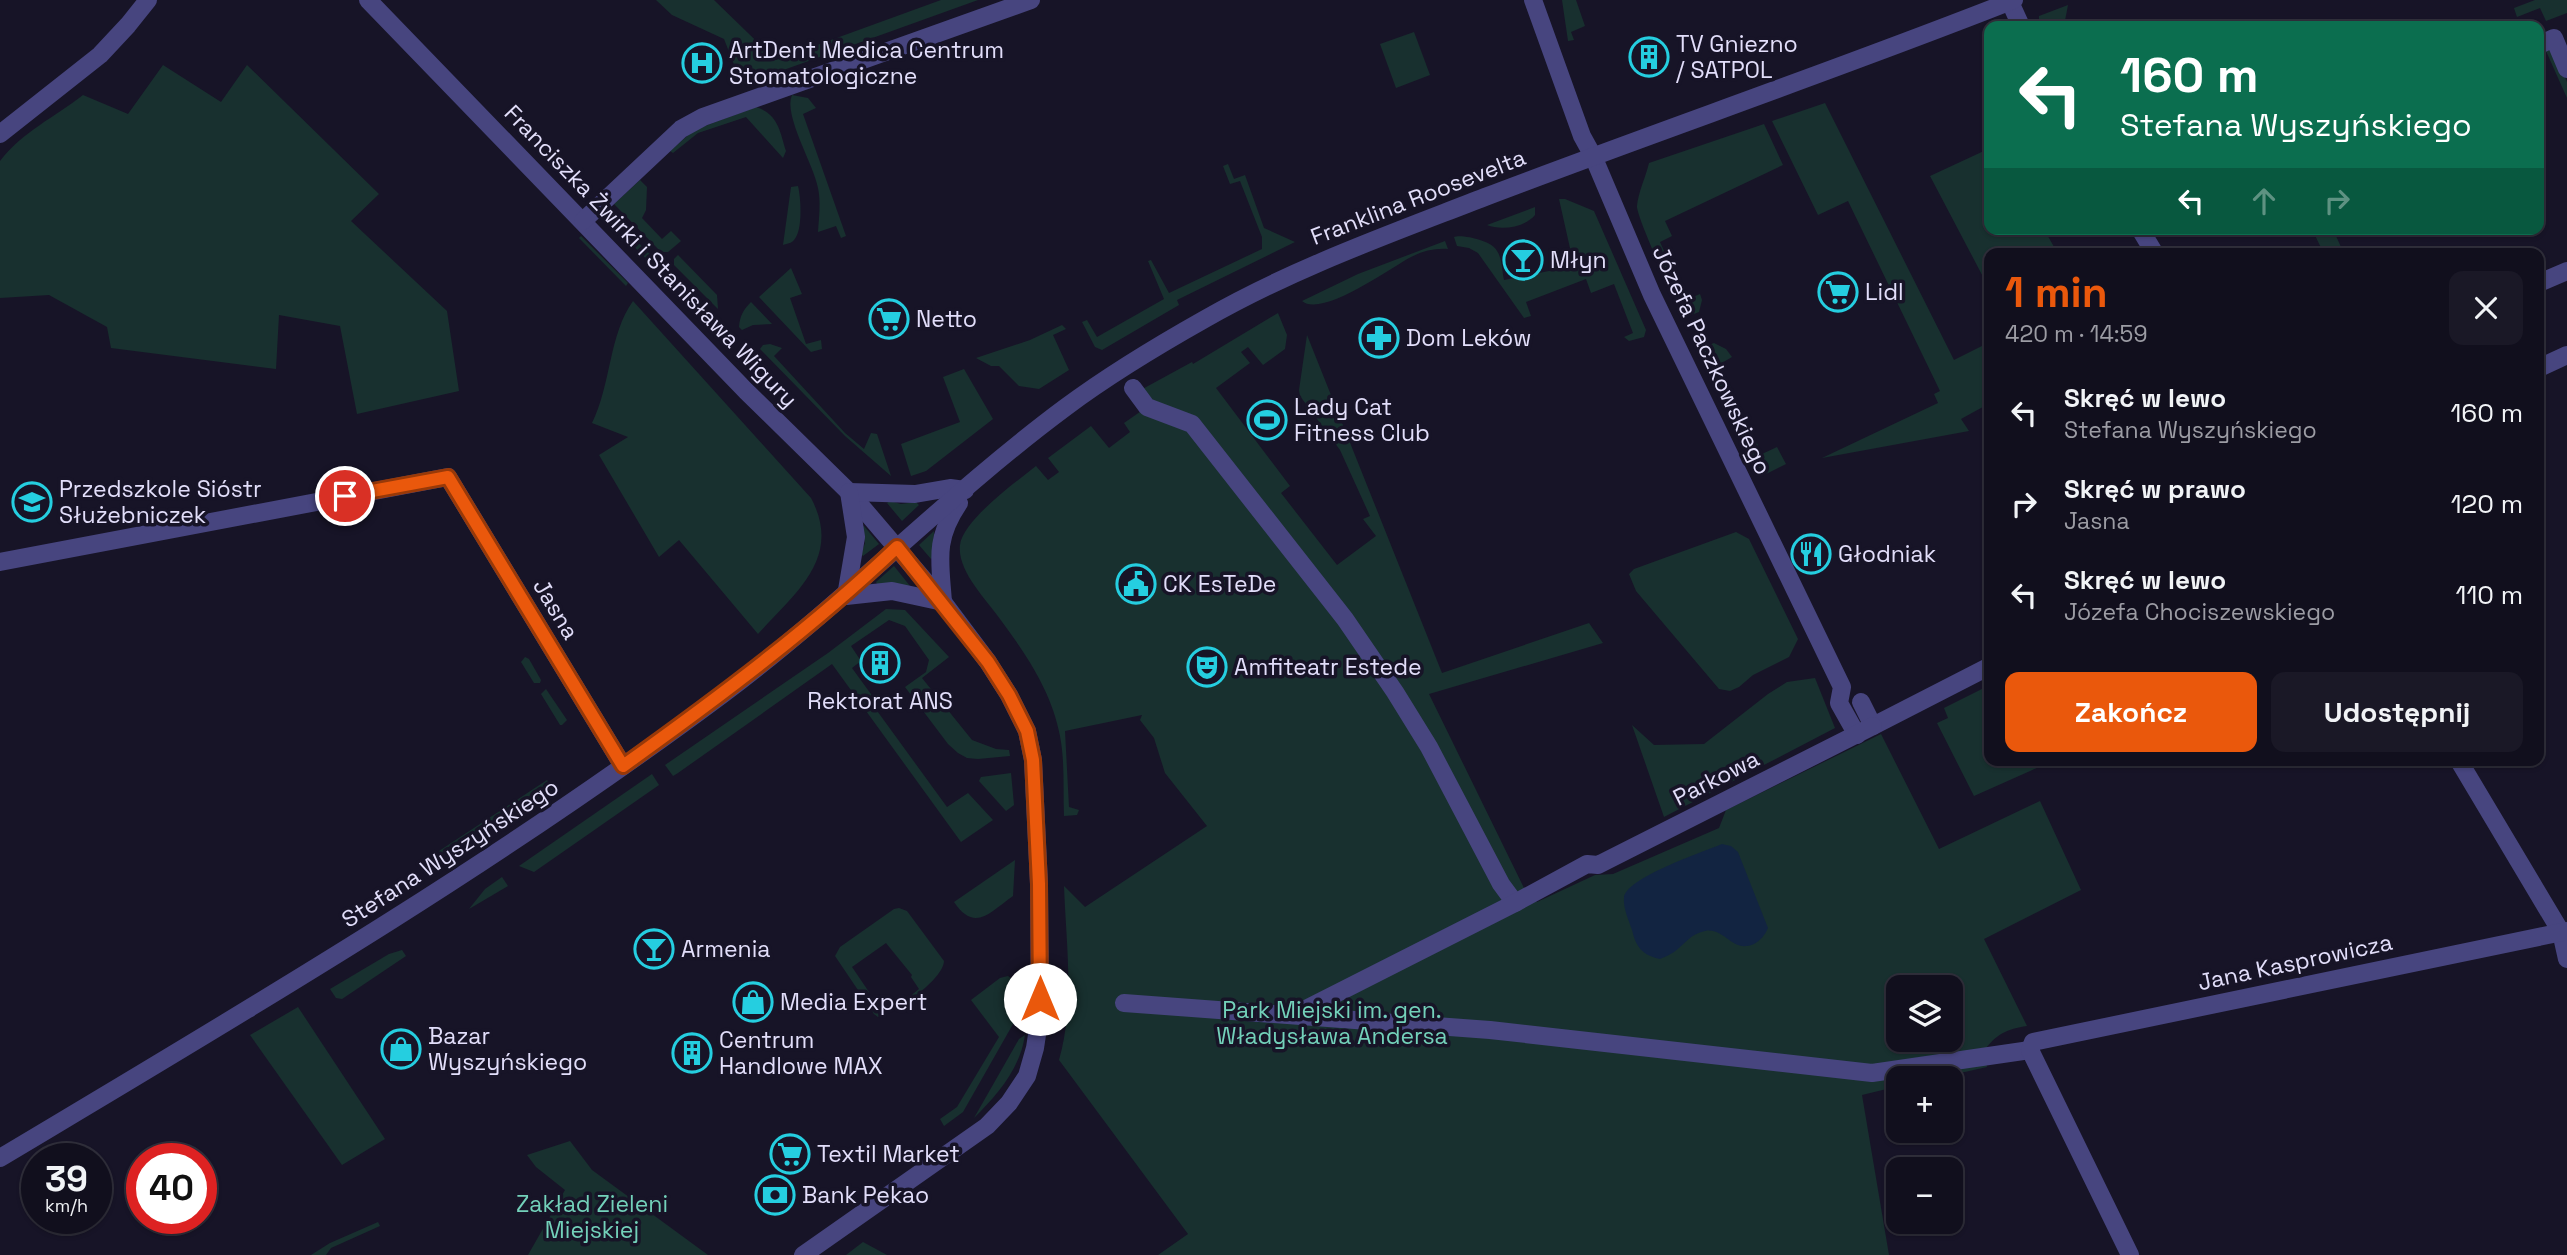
<!DOCTYPE html>
<html lang="pl">
<meta charset="utf-8">
<style>
:root{--surface:#110f1d;--page:#1a1826;--text:#f1f3f6;--muted:#9c9ca4;--line:#302f3b;--accent:#ea580c}
body{margin:0;font-family:"Space Grotesk",sans-serif;background:var(--page);color:var(--text);height:100vh;display:flex;flex-direction:column;font-size:26px;white-space:nowrap}
*{box-sizing:border-box;margin:0}
p{font-size:23px;color:var(--muted)}
.icon{flex:none;width:38px;height:38px;fill:none;stroke:currentColor;stroke-width:2;stroke-linecap:round;stroke-linejoin:round}
.map{position:relative;flex:1;overflow:hidden}
.side{position:absolute;left:1984px;top:248px;width:560px;height:518px;display:flex;flex-direction:column;background:var(--surface);border-radius:14px;box-shadow:0 2px 5px #0004,0 0 0 2px var(--line)}
.side>*{flex:none}
.guide{position:absolute;left:1984px;top:21px;width:560px;height:214px;border-radius:14px;box-shadow:0 2px 5px #0004,0 0 0 2px var(--line);background:#0b6e4f;color:#fff;overflow:hidden}
.controls{position:absolute;left:1886px;top:975px;display:grid;gap:14px}
.controls a{display:grid;place-items:center;width:77px;height:77px;border-radius:14px;background:var(--surface);box-shadow:0 2px 5px #0004,0 0 0 2px var(--line);font-size:35px}
.speed{position:absolute;left:21px;top:1143px;display:flex;gap:14px;font-size:35px;font-weight:700;text-align:center}
.speed>*{display:grid;place-content:center;width:91px;height:91px;border-radius:50%;background:var(--surface);box-shadow:0 2px 5px #0004,0 0 0 2px var(--line);line-height:1}
.speed small{font-size:18px;font-weight:400}
.speed .limit{border:10px solid #d22;background:#fff;color:#111}
.pin{position:absolute;display:grid;place-items:center;width:60px;height:60px;color:#fff;margin:-30px;border:4px solid #fff;border-radius:50%;box-shadow:0 2px 7px #0007}
.me{position:absolute;width:77px;margin:-38px;rotate:0deg;stroke-linejoin:round;filter:drop-shadow(0 0 5px #0008)}
.turn{display:flex;align-items:center;gap:24px;height:147px;padding:0 21px;font-size:32px}
.turn .icon{width:91px;height:91px;stroke-width:2.5}
.turn b{display:block;font-size:49px;line-height:60px}
.lanes{display:flex;align-items:center;height:66px;padding:0 21px;background:#0003;justify-content:center;gap:35px;direction:ltr}
.lanes .off{opacity:.35}
.round{display:grid;place-items:center;flex:none;width:74px;height:74px;border-radius:14px;background:var(--page)}
.overview{display:flex;align-items:center;justify-content:space-between;height:119px;padding:0 21px}
h1{font-size:42px;font-weight:700;line-height:52px;color:var(--accent)}
.primary-button{display:flex;gap:14px;margin-top:auto;padding:14px 21px}
.primary-button a{flex:1;height:80px;border-radius:14px;background:var(--accent);color:#fff;font-size:28px;font-weight:700;line-height:80px;text-align:center}
.primary-button a+a{background:var(--page);color:var(--text)}
ul{padding:0;list-style:none}
li{display:flex;align-items:center;gap:21px;height:91px;padding:0 21px}
li div{flex:1}
li b{display:block;font-size:26px}
li em{font-style:normal}
.map>svg:first-child{display:block}
.green{fill:#18302f;fill-rule:evenodd}
.water{fill:#122441}
.lines{fill:none;stroke-linecap:round;stroke-linejoin:round}
.minor{stroke:#47457f;stroke-width:18}
.route-casing{stroke:#983908;stroke-width:18}
.route{stroke:#ea580c;stroke-width:12}
.labels{text-anchor:middle;stroke-width:7;stroke-linejoin:round;paint-order:stroke}
.poi-label{font-size:23px;fill:#e2defa;stroke:#171427;text-anchor:start}
.street-label{font-size:23px;fill:#e2defa;stroke:#171427}
.park-label{font-size:23px;fill:#73d1ba;stroke:#171427}
</style>
<div class="map">
<svg width="2567" height="1255" viewBox="0 0 2567 1255">
<rect width="100%" height="100%" fill="#171427"/>
<g class="green">
<polygon points="656,0 714,0 776,60 941,0 978,0 742,85 724,39 672,15"/>
<polygon points="1562,0 1576,0 1585,26 1571,32 1574,40 1568,41"/>
<polygon points="2535,0 2567,0 2567,13 2546,21 2540,8 2517,17 2514,8"/>
<polygon points="2068,5 2064,26 2039,26 2039,16"/>
<polygon points="1414,32 1430,75 1396,88 1380,44"/>
<polygon points="2552,48 2567,82 2567,98 2546,51"/>
<path d="M163 65 221 102 247 65 379 194 351 221 447 311 459 391 357 414 340 326 279 315 276 369 111 348 107 327 49 295 0 298V161C22 132 55 117 83 95L128 114Z"/>
<path d="M792 95 808 98 816 108 803 114 846 236 841 238 836 226 818 232C819 217 821 202 818 188 814 165 783 115 792 95Z"/>
<polygon points="1825,103 1954,360 1990,342 1990,403 1961,419 1969,431 1822,458 1938,403 1934,394 1940,391 1848,201 1818,215 1772,121"/>
<path d="M756 107C778 114 780 131 786 151L783 158 746 117 698 133 673 153 670 151 694 130Z"/>
<path d="M1764 124 1783 165 1665 221 1672 236 1660 242 1686 300 1700 294 1702 300 1699 312 1686 317C1679 311 1636 216 1637 206 1638 193 1646 176 1649 163Z"/>
<polygon points="1986,150 1990,155 1990,229 2047,229 2045,231 2058,254 1990,254 1990,290 1930,176"/>
<polygon points="1228,164 1234,179 1245,175 1264,228 1295,242 1177,300 1179,305 1102,350 1095,347 1082,322 1087,320 1097,337 1164,299 1148,261 1151,260 1169,293 1262,249 1262,237 1240,181 1230,184 1223,166"/>
<polygon points="640,180 647,187 646,210 642,218 662,239 671,231 681,241 668,252 661,252 614,204"/>
<path d="M798 186C801 198 803 231 794 240 792 243 786 244 783 245L791 187Z"/>
<path d="M1559 199H1565L1594 211 1646 330 1644 337 1629 341 1624 337 1633 333 1614 284 1591 293 1586 279 1526 302 1531 316 1524 318 1478 253 1469 248 1457 246 1454 237C1462 234 1493 241 1497 251 1502 258 1502 271 1504 280L1574 266Z"/>
<path d="M1535 207V215C1525 227 1502 231 1487 225Z"/>
<polygon points="610,214 714,319 709,323 613,225"/>
<polygon points="2312,229 2333,229 2344,254 2324,254"/>
<polygon points="581,236 628,283 626,286 579,238"/>
<path d="M1445 241 1448 249C1435 248 1423 251 1411 257 1390 268 1322 318 1302 301L1358 274Z"/>
<polygon points="678,255 717,295 718,309 674,265 674,259"/>
<polygon points="791,268 802,294 790,298 806,344 821,340 822,349 811,352 759,297"/>
<path d="M633 301 811 498C843 558 795 593 758 634L679 540 659 557 599 455 628 437 592 423C611 385 609 334 633 301Z"/>
<path d="M751 302 772 324 753 325 742 330 739 327C740 316 743 310 751 302Z"/>
<path d="M1278 313 1287 335 1285 349 1263 365 1248 347 1241 352 1250 363 1216 388 1290 486 1281 493 1337 565 1376 536 1363 519 1370 516 1340 450 1300 396 1299 390 1307 335 1442 673 1589 623 1603 643 1429 694 1524 888 1537 902 1595 875 1613 874 1719 828 1726 810 1881 734 1939 849 2040 801 2081 890 1984 939 2027 1026C2007 1029 1996 1034 1984 1051L1987 1067 1938 1078H1899V1086L1862 1095 1889 1255H1158L1188 1234 1059 1060C1075 1004 1066 943 1064 886L1085 907 1207 826 1165 773 1154 738 1140 720 1142 715 1065 731 1069 807 1079 810 1077 815 1064 816C1063 790 1065 762 1060 736 1052 692 1026 654 1000 619 986 599 957 571 960 545 963 520 1016 482 1036 466L1048 480 1059 472 1048 458 1091 426 1109 448 1130 432 1124 423 1147 407 1137 392 1192 362 1193 364ZM1899 987H1951V1040H1899Z"/>
<polygon points="1062,325 1066,329 1053,335 1069,370 1039,389 1019,386 999,366 991,366 976,358 1030,340"/>
<polygon points="1714,343 1726,349 1732,357 1720,364 1762,454 1777,447 1786,464 1762,476 1701,352 1706,346"/>
<polygon points="770,344 782,348 774,356 845,433 864,449 871,433 877,434 891,476 845,436 760,349 763,345"/>
<polygon points="964,369 993,419 926,471 911,476 901,444 960,422 943,377"/>
<polygon points="890,501 901,504 916,502 919,505 902,521 887,503"/>
<polygon points="864,526 879,544 863,556 861,554 865,543 861,527"/>
<polygon points="934,531 933,557 931,559 919,545"/>
<polygon points="1736,532 1749,539 1798,639 1789,657 1753,675 1739,687 1730,691 1719,689 1636,591 1629,574 1634,569"/>
<polygon points="894,566 910,586 877,584 876,582"/>
<polygon points="886,609 905,610 949,657 922,678 972,740 996,749 1009,750 1010,756 978,759 967,758 958,753 948,744 905,687 926,672 929,660 905,626 889,620 851,646 861,661 852,668 876,701 875,708 947,807 968,793 993,820 961,842 832,664 678,773 673,776 665,765 828,653"/>
<polygon points="525,657 529,659 541,680 540,683 534,683 521,662"/>
<polygon points="1815,678 1835,728 1664,817 1632,725 1654,745 1704,744 1768,694 1787,682"/>
<polygon points="1990,685 1990,761 2037,761 2039,767 1974,796 1937,723 1948,718 1944,708"/>
<polygon points="546,689 567,720 562,725 560,725 541,694"/>
<polygon points="1011,773 1014,805 1006,811 979,781 981,777"/>
<polygon points="652,774 659,785 534,872 519,866"/>
<polygon points="547,780 553,789 446,861 439,851"/>
<path d="M1015 860 1013 896C990 912 975 933 954 902Z"/>
<polygon points="502,877 508,886 469,909 485,889"/>
<path d="M899 908 907 911 944 961C943 980 896 1012 878 1017L874 1014 868 1005 875 1000 885 1013 896 1004 898 1006 919 989 911 977 912 975 886 943 852 967 869 992 862 996 835 956 840 947 894 909Z"/>
<polygon points="402,950 406,956 342,999 336,998 330,989 389,954"/>
<polygon points="1008,976 1016,982 1017,1017 963,1112 944,1126 940,1119 957,1107 999,1037 971,1000 1000,978"/>
<polygon points="298,1007 385,1139 342,1165 250,1035"/>
<path d="M1025 1035C1020 1069 997 1095 974 1118L1019 1039Z"/>
<polygon points="570,1141 592,1170 708,1255 528,1255 565,1190 536,1167 527,1155"/>
<polygon points="378,1222 380,1226 331,1248 326,1255 311,1255 330,1243"/>
<polygon points="863,1242 887,1255 846,1255"/>
</g>
<path class="water" d="M1722 844 1731 846 1738 852 1768 928C1765 935 1761 940 1754 944 1732 954 1725 927 1705 931 1690 934 1685 944 1674 952 1670 955 1664 957 1660 959 1642 955 1636 947 1632 930 1629 921 1623 908 1624 898 1625 878 1703 852 1722 844Z"/>
<g class="lines">
<g class="minor">
<polyline points="368,0 746,391 849,492 943,602 988,662 1009,695 1027,731 1033,760 1039,884 1040,1015 1035,1048 1027,1076 1009,1103 987,1126 803,1255"/>
<polyline points="1533,0 1582,136 1593,156 1652,295 1842,687 1839,703 1857,735"/>
<polyline points="2010,2 2021,26"/>
<polyline points="2539,45 2554,38 2567,69"/>
<polyline points="0,134 100,55 128,25 148,0"/>
<polyline points="583,221 681,129 703,117 1031,0"/>
<polyline points="2140,229 2155,254"/>
<polyline points="2539,283 2567,271"/>
<polyline points="2539,368 2567,355"/>
<polyline points="1133,388 1147,407 1192,424 1345,619 1395,692 1429,747 1501,884 1515,903"/>
<polyline points="849,492 915,494 950,488 965,490"/>
<polyline points="0,562 448,477 623,766"/>
<polyline points="846,596 856,537 849,492"/>
<polyline points="846,596 892,591 943,602"/>
<path d="M943 602C940 560 934 540 959 503"/>
<polyline points="1861,702 1873,726 1990,666"/>
<polyline points="2459,761 2561,932 2567,959"/>
<polyline points="1124,1003 1490,1030 1872,1073 2030,1050"/>
<polyline points="1294,1015 1515,903 1587,864 1598,865 1873,726"/>
<path d="M0 1158C246 1011 493 866 723 694 842 605 946 496 1066 407 1109 375 1157 346 1205 319 1294 268 1390 234 1485 197 1661 130 1839 69 2014 0"/>
<polyline points="2130,1255 2030,1050 2033,1042 2567,931"/>
</g>
</g>
<g class="lines">
<g class="route-casing">
<path id="route" d="M345 496 448 477 623 766C718 698 812 628 897 547L988 662 1009 695 1027 731 1033 760 1039 884 1040 999"/>
</g>
<use href="#route" class="route"/>
</g>
<defs>
<g id="building-ring" transform="scale(2.0125)"><circle r="9.5" fill="#171427" stroke="#25cee0" stroke-width="1.5"/><path d="M-4-6H4V6H1V3H-1V6H-4ZM-2.5-4.3h1.7v1.8h-1.7ZM.8-4.3h1.7v1.8H.8ZM-2.5-1h1.7V.8h-1.7ZM.8-1h1.7V.8H.8Z" fill="#25cee0"/></g>
<g id="hospital-ring" transform="scale(2.0125)"><circle r="9.5" fill="#171427" stroke="#25cee0" stroke-width="1.5"/><path d="M-5-5h3v3.5h4V-5h3V5h-3V1.5h-4V5h-3Z" fill="#25cee0"/></g>
<g id="bar-ring" transform="scale(2.0125)"><circle r="9.5" fill="#171427" stroke="#25cee0" stroke-width="1.5"/><path d="M-6-5H6L.8 .8V4.5H3.5V6h-7V4.5H-.8V.8Z" fill="#25cee0"/></g>
<g id="supermarket-ring" transform="scale(2.0125)"><circle r="9.5" fill="#171427" stroke="#25cee0" stroke-width="1.5"/><path d="M-6-5.5h2.5l.6 2H6L4.5 2H-2.5L-4.4-4H-6ZM-1.5 3.2a1.3 1.3 0 1 0 .1 0ZM3 3.2a1.3 1.3 0 1 0 .1 0Z" fill="#25cee0"/></g>
<g id="pharmacy-ring" transform="scale(2.0125)"><circle r="9.5" fill="#171427" stroke="#25cee0" stroke-width="1.5"/><path d="M-2-6h4v4h4v4h-4v4h-4v-4h-4v-4h4Z" fill="#25cee0"/></g>
<g id="stadium-ring" transform="scale(2.0125)"><circle r="9.5" fill="#171427" stroke="#25cee0" stroke-width="1.5"/><path d="M0-5a6.5 5 0 1 0 0 10a6.5 5 0 1 0 0-10ZM-3.5-1.8h7v3.6h-7Z" fill="#25cee0"/></g>
<g id="school-ring" transform="scale(2.0125)"><circle r="9.5" fill="#171427" stroke="#25cee0" stroke-width="1.5"/><path d="M0-5L7-2L0 1L-7-2ZM-4 1L0 2.5L4 1V4Q0 6-4 4Z" fill="#25cee0"/></g>
<g id="restaurant-ring" transform="scale(2.0125)"><circle r="9.5" fill="#171427" stroke="#25cee0" stroke-width="1.5"/><path d="M-5-6h1v4h1v-4h1v4h1v-4h1v5L-1.5 .5V6h-2V.5L-5-1ZM5-6V6H3V1.5H1.5Q1.5-4 5-6Z" fill="#25cee0"/></g>
<g id="civic-ring" transform="scale(2.0125)"><circle r="9.5" fill="#171427" stroke="#25cee0" stroke-width="1.5"/><path d="M-.6-6.5H3V-4.5H.6V-3L4-1V1h2V6H-6V1h2V-1L-.6-3ZM-1.2 2.5V6h2.4V2.5Z" fill="#25cee0"/></g>
<g id="theatre-ring" transform="scale(2.0125)"><circle r="9.5" fill="#171427" stroke="#25cee0" stroke-width="1.5"/><path d="M-5-5.5Q0-4 5-5.5V0Q5 5 0 6Q-5 5-5 0ZM-3.3-2.5H-1v1.5H-3.3ZM1-2.5H3.3v1.5H1ZM-2.8 1Q0 5.5 2.8 1Z" fill="#25cee0"/></g>
<g id="shop-ring" transform="scale(2.0125)"><circle r="9.5" fill="#171427" stroke="#25cee0" stroke-width="1.5"/><path d="M-5-2.5h2.3a2.7 3.5 0 0 1 5.4 0H5L5.5 6h-11ZM-1.5-2.5h3a1.5 2.3 0 0 0-3 0Z" fill="#25cee0"/></g>
<g id="bank-ring" transform="scale(2.0125)"><circle r="9.5" fill="#171427" stroke="#25cee0" stroke-width="1.5"/><path d="M-6-4H6V4H-6ZM0-2.3a2.3 2.3 0 1 0 0 4.6a2.3 2.3 0 1 0 0-4.6Z" fill="#25cee0"/></g>
</defs>
<g fill-rule="evenodd">
<use href="#building-ring" x="1649" y="57"/>
<use href="#hospital-ring" x="702" y="63"/>
<use href="#bar-ring" x="1523" y="260"/>
<use href="#supermarket-ring" x="1838" y="292"/>
<use href="#supermarket-ring" x="889" y="319"/>
<use href="#pharmacy-ring" x="1379" y="338"/>
<use href="#stadium-ring" x="1267" y="420"/>
<use href="#school-ring" x="32" y="502"/>
<use href="#restaurant-ring" x="1811" y="554"/>
<use href="#civic-ring" x="1136" y="584"/>
<use href="#building-ring" x="880" y="663"/>
<use href="#theatre-ring" x="1207" y="667"/>
<use href="#bar-ring" x="654" y="949"/>
<use href="#shop-ring" x="753" y="1002"/>
<use href="#shop-ring" x="401" y="1049"/>
<use href="#building-ring" x="692" y="1053"/>
<use href="#supermarket-ring" x="790" y="1154"/>
<use href="#bank-ring" x="775" y="1195"/>
</g>
<g class="labels">
<g class="poi-label">
<text x="1676" y="52">TV Gniezno<tspan x="1676" dy="26">/ SATPOL</tspan></text>
<text x="729" y="58">ArtDent Medica Centrum<tspan x="729" dy="26">Stomatologiczne</tspan></text>
<text x="1550" y="268">Młyn</text>
<text x="1865" y="300">Lidl</text>
<text x="916" y="327">Netto</text>
<text x="1406" y="346">Dom Leków</text>
<text x="1294" y="415">Lady Cat<tspan x="1294" dy="26">Fitness Club</tspan></text>
<text x="59" y="497">Przedszkole Sióstr<tspan x="59" dy="26">Służebniczek</tspan></text>
<text x="1838" y="562">Głodniak</text>
<text x="1163" y="592">CK EsTeDe</text>
<text x="1234" y="675">Amfiteatr Estede</text>
<text x="880" y="709" text-anchor="middle">Rektorat ANS</text>
<text x="681" y="957">Armenia</text>
<text x="780" y="1010">Media Expert</text>
<text x="428" y="1044">Bazar<tspan x="428" dy="26">Wyszyńskiego</tspan></text>
<text x="719" y="1048">Centrum<tspan x="719" dy="26">Handlowe MAX</tspan></text>
<text x="817" y="1162">Textil Market</text>
<text x="802" y="1203">Bank Pekao</text>
</g>
<g class="street-label">
<text transform="translate(1418 197) rotate(-21)" y="8">Franklina Roosevelta</text>
<text transform="translate(651 256) rotate(46)" y="8">Franciszka Żwirki i Stanisława Wigury</text>
<text transform="translate(1712 360) rotate(65)" y="8">Józefa Paczkowskiego</text>
<text transform="translate(556 609) rotate(59)" y="8">Jasna</text>
<text transform="translate(1716 778) rotate(-27)" y="8">Parkowa</text>
<text transform="translate(450 853) rotate(-33)" y="8">Stefana Wyszyńskiego</text>
<text transform="translate(2295 962) rotate(-12)" y="8">Jana Kasprowicza</text>
</g>
<g class="park-label">
<text x="1332" y="1018">Park Miejski im. gen.<tspan x="1332" dy="26">Władysława Andersa</tspan></text>
<text x="592" y="1212">Zakład Zieleni<tspan x="592" dy="26">Miejskiej</tspan></text>
</g>
</g>
</svg>
<div class="controls">
<a><svg class="icon" aria-label="layers" viewBox="0 0 24 24"><path d="M12 4l9 5-9 5-9-5zM3 14l9 5 9-5"/></svg></a>
<a>+</a>
<a>−</a>
</div>
<div class="speed"><div>39<small>km/h</small></div><div class="limit">40</div></div>
<div class="pin" style="left:345px;top:496px;background:#d93025"><svg class="icon" aria-label="arrive" viewBox="0 0 24 24"><path d="M6 21V4h12l-3 4 3 4H6"/></svg></div>
<svg class="me" style="left:1040px;top:999px" viewBox="-20 -20 40 40"><circle r="19" fill="#fff"/><path d="M0-13L10 11 0 6-10 11z" fill="#ea580c"/></svg>
<div class="guide">
<div class="turn"><svg class="icon" aria-label="left" viewBox="0 0 24 24"><path d="M17 20v-9H6M10 6l-5 5 5 5"/></svg><div><b>160 m</b>Stefana Wyszyńskiego</div></div>
<div class="lanes"><svg class="icon" aria-label="left" viewBox="0 0 24 24"><path d="M17 20v-9H6M10 6l-5 5 5 5"/></svg><svg class="icon off" aria-label="ahead" viewBox="0 0 24 24"><path d="M12 20V5M6 11l6-6 6 6"/></svg><svg class="icon off" aria-label="right" viewBox="0 0 24 24"><path d="M7 20v-9h11M14 6l5 5-5 5"/></svg></div>
</div>
<section class="side">
<div class="overview"><div><h1>1 min</h1><p>420 m · 14:59</p></div><a class="round"><svg class="icon" aria-label="close" viewBox="0 0 24 24"><path d="M6 6l12 12M18 6L6 18"/></svg></a></div>
<ul>
<li><svg class="icon" aria-label="left" viewBox="0 0 24 24"><path d="M17 20v-9H6M10 6l-5 5 5 5"/></svg><div><b>Skręć w lewo</b><p>Stefana Wyszyńskiego</p></div><em>160 m</em></li>
<li><svg class="icon" aria-label="right" viewBox="0 0 24 24"><path d="M7 20v-9h11M14 6l5 5-5 5"/></svg><div><b>Skręć w prawo</b><p>Jasna</p></div><em>120 m</em></li>
<li><svg class="icon" aria-label="left" viewBox="0 0 24 24"><path d="M17 20v-9H6M10 6l-5 5 5 5"/></svg><div><b>Skręć w lewo</b><p>Józefa Chociszewskiego</p></div><em>110 m</em></li>
</ul>
<div class="primary-button"><a>Zakończ</a><a>Udostępnij</a></div>
</section>
</div>
